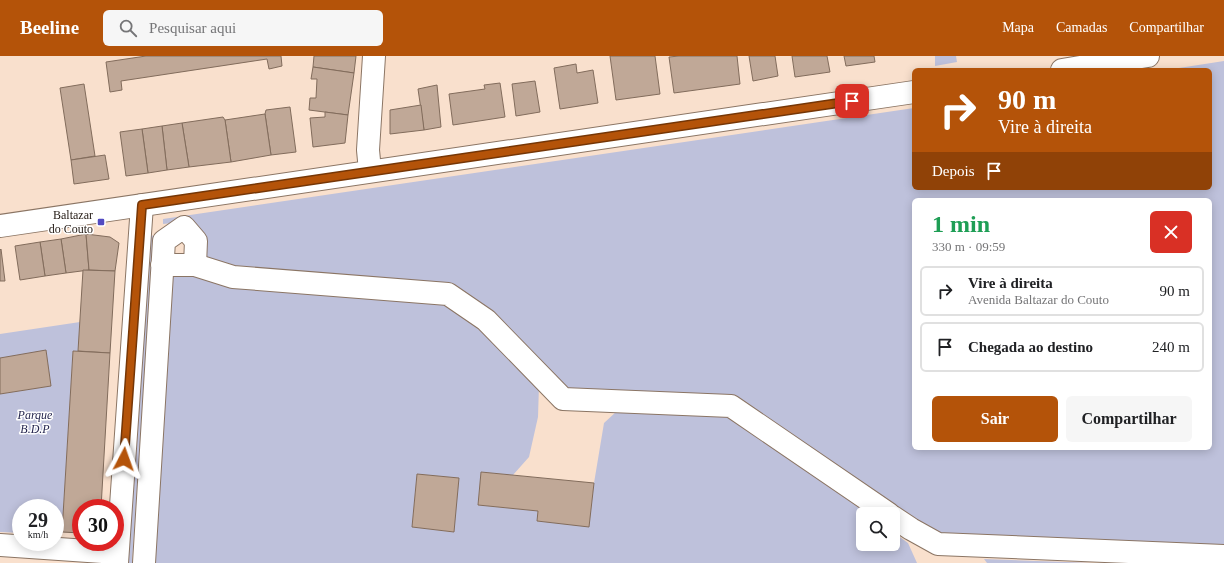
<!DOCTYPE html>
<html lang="pt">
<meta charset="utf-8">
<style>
:root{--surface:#fff;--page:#f6f6f6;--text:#202124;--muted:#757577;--line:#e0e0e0;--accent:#b45309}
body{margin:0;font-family:Georgia,serif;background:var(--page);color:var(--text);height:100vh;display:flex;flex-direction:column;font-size:15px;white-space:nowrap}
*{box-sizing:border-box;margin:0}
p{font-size:13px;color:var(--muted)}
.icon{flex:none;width:22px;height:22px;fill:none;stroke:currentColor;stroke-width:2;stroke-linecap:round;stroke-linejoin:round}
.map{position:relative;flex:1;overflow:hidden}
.drawer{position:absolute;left:912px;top:142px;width:300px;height:252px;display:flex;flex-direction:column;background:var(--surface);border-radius:6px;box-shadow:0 2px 10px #0003}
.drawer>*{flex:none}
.guide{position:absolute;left:912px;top:12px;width:300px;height:122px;border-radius:6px;box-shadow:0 2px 10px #0003;background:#b45309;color:#fff;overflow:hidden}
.tools{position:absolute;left:856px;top:451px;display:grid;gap:8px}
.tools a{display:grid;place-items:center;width:44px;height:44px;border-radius:6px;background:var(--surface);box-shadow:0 2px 10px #0003;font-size:20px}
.speed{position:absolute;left:12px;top:443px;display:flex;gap:8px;font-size:20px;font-weight:700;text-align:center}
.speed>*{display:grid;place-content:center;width:52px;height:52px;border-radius:50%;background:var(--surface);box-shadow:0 2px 10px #0003;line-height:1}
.speed small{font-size:10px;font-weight:400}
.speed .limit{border:6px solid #d22;background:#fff;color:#111}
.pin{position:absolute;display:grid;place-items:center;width:34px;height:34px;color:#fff;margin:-17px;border-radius:8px;box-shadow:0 2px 6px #0006}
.me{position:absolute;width:44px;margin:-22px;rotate:4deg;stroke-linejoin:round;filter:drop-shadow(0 0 3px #0008)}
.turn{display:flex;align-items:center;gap:14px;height:84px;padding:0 20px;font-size:18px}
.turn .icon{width:52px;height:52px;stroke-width:2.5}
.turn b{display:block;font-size:28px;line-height:34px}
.then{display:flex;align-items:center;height:38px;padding:0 20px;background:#0003;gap:8px;font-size:15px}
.round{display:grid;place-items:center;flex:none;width:42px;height:42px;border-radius:6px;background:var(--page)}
.head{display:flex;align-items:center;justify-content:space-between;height:68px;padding:0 20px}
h1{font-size:24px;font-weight:700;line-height:30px;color:#1e9e55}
.cta{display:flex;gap:8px;margin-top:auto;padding:8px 20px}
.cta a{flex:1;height:46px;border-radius:6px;background:var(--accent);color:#fff;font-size:16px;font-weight:700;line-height:46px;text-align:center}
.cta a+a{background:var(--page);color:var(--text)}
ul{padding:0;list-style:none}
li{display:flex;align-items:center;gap:12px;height:50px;margin:0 8px 6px;padding:0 12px;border:2px solid var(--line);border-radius:6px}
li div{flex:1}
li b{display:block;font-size:15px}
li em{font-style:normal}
header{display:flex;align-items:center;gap:24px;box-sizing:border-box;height:56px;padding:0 20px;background:var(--accent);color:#fff}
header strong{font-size:19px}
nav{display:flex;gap:22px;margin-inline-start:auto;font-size:14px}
.search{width:280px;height:36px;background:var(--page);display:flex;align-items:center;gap:10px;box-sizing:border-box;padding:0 14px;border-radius:6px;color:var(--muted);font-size:15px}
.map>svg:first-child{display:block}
.green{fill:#bec1db;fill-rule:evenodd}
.building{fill:#c0a897;stroke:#826c5c}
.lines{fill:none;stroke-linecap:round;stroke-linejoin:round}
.minor-casing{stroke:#8b7564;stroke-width:24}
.major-casing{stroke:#8b7564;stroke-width:24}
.minor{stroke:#fff;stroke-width:22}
.major{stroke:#fff;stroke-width:22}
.route-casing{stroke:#753606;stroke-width:10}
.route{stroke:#b45309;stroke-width:7}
.poi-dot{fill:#524ac1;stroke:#fff;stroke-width:1.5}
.labels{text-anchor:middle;stroke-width:3;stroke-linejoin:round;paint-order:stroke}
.poi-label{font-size:12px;fill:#211812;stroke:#fff;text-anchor:end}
.park-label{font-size:12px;font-style:italic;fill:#26274f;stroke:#fff}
</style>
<header>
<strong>Beeline</strong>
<div class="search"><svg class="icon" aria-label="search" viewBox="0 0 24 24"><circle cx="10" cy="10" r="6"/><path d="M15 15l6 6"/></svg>Pesquisar aqui</div>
<nav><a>Mapa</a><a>Camadas</a><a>Compartilhar</a></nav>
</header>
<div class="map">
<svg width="1224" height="507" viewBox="0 0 1224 507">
<rect width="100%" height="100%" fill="#f9e0cd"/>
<g class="green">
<polygon points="935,0 956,0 957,6 935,10"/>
<path d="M1224 5V494L946 479 912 468 732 341 565 337 452 233 234 215 198 200 182 166 163 168V163L914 52V132H1210V14H1166ZM914 144H1210V392H914Z"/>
<polygon points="150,179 154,180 132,507 127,507"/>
<path d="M174 217 441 247 482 271 539 329 538 361 529 401 513 419 481 416 478 449 538 455 537 465 589 470 594 427 604 367 617 355 729 359 868 458H863V488H893V476L908 487 917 507H148L165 228ZM417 418 459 422 453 476 412 471Z"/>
<polygon points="80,266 78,295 73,295 62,476 55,476 55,452 21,452 21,477 0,476 0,338 51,330 46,295 0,302 0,278"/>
<polygon points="984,503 1093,507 987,507"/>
</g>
<g class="building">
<polygon points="146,0 281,0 282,10 269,13 267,3 121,25 122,34 110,36 106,6"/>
<polygon points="314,0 356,0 354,17 313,11"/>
<polygon points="610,0 655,0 660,38 616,44"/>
<polygon points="679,0 737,0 740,28 674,37 669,1"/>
<polygon points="749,0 775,0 778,20 753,25"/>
<polygon points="792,0 827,0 830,16 795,21"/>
<polygon points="844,0 874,0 875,6 846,10"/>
<polygon points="576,8 577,17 593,14 598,47 560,53 554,12"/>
<polygon points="313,11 354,17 348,59 309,54 310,42 316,42 317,23 311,23"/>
<polygon points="535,25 540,56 516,60 512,28"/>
<polygon points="500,27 505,61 453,69 449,38 485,33 484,29"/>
<polygon points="84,28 95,100 71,104 60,32"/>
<polygon points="437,29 441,71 424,74 418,33"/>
<polygon points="421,49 424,74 390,78 390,54"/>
<polygon points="290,51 296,96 271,99 265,58 266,54"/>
<polygon points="325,56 348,59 345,87 313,91 310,62 325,61"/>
<polygon points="265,58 271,99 231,106 225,64"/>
<polygon points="223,61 225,64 231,106 189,111 182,67"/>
<polygon points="182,67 189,111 167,114 162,70"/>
<polygon points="162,70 167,114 148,117 142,73"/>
<polygon points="142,73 148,117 126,120 120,76"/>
<polygon points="105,99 109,123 74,128 71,104"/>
<polygon points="86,178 89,214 66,217 61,183"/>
<polygon points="86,178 110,181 119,187 115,215 89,214"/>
<polygon points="61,183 66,217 45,220 40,186"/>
<polygon points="40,186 45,220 20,224 15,190"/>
<polygon points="1,193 5,225 0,225 0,194"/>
<polygon points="83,214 115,215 110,297 78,295"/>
<polygon points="46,294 51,330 0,338 0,302"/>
<polygon points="73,295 110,297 101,452 81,452 81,477 62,476"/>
<polygon points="481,416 594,427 589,471 537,465 538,455 478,449"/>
<polygon points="417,418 459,422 454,476 412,471"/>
</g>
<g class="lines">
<g class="minor-casing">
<g id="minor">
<polyline points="370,115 368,94 374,0"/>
<polyline points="195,209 233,221 448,238 486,264 563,343 731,350 889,458"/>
<polyline points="893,461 911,473 938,488 1224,500"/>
<polyline points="0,489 117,497"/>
<polyline points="117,507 142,149"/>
<polyline points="144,507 164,185 184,171 196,185 195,209 162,209"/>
</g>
</g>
<g class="major-casing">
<g id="major">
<polyline points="1062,14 1148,0"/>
<polyline points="0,170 914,36"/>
</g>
</g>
<use href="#minor" class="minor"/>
<use href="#major" class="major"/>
</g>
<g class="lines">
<g class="route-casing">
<polyline id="route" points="124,403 142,149 852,45"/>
</g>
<use href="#route" class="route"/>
</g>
<rect class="poi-dot" x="97" y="162" width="8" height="8" rx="2"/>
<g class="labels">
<g class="poi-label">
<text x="93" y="163">Baltazar<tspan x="93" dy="14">do Couto</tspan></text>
</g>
<g class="park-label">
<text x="35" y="363">Parque<tspan x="35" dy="14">B.D.P</tspan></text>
</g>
</g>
</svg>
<div class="tools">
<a><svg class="icon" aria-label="search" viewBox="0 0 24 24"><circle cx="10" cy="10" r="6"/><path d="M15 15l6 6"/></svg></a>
</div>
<div class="speed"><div>29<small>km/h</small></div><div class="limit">30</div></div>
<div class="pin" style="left:852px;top:45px;background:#d93025"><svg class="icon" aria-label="arrive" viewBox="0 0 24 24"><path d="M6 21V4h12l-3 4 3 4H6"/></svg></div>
<svg class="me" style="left:124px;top:403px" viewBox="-20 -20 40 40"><path d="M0-17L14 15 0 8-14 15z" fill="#b45309" stroke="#fff" stroke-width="4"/></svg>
<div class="guide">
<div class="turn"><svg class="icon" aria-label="right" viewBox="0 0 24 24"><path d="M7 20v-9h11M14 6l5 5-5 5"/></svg><div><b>90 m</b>Vire à direita</div></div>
<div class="then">Depois<svg class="icon" aria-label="arrive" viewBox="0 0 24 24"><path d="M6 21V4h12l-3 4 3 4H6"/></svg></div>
</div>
<section class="drawer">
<div class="head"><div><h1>1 min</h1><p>330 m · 09:59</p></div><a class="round" style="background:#d93025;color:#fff"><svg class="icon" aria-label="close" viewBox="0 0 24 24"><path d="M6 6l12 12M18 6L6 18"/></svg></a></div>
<ul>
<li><svg class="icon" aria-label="right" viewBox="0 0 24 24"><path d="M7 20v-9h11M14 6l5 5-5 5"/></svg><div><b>Vire à direita</b><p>Avenida Baltazar do Couto</p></div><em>90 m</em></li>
<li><svg class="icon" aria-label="arrive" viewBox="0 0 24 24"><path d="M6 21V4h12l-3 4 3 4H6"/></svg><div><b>Chegada ao destino</b></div><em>240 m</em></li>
</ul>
<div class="cta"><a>Sair</a><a>Compartilhar</a></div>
</section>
</div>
